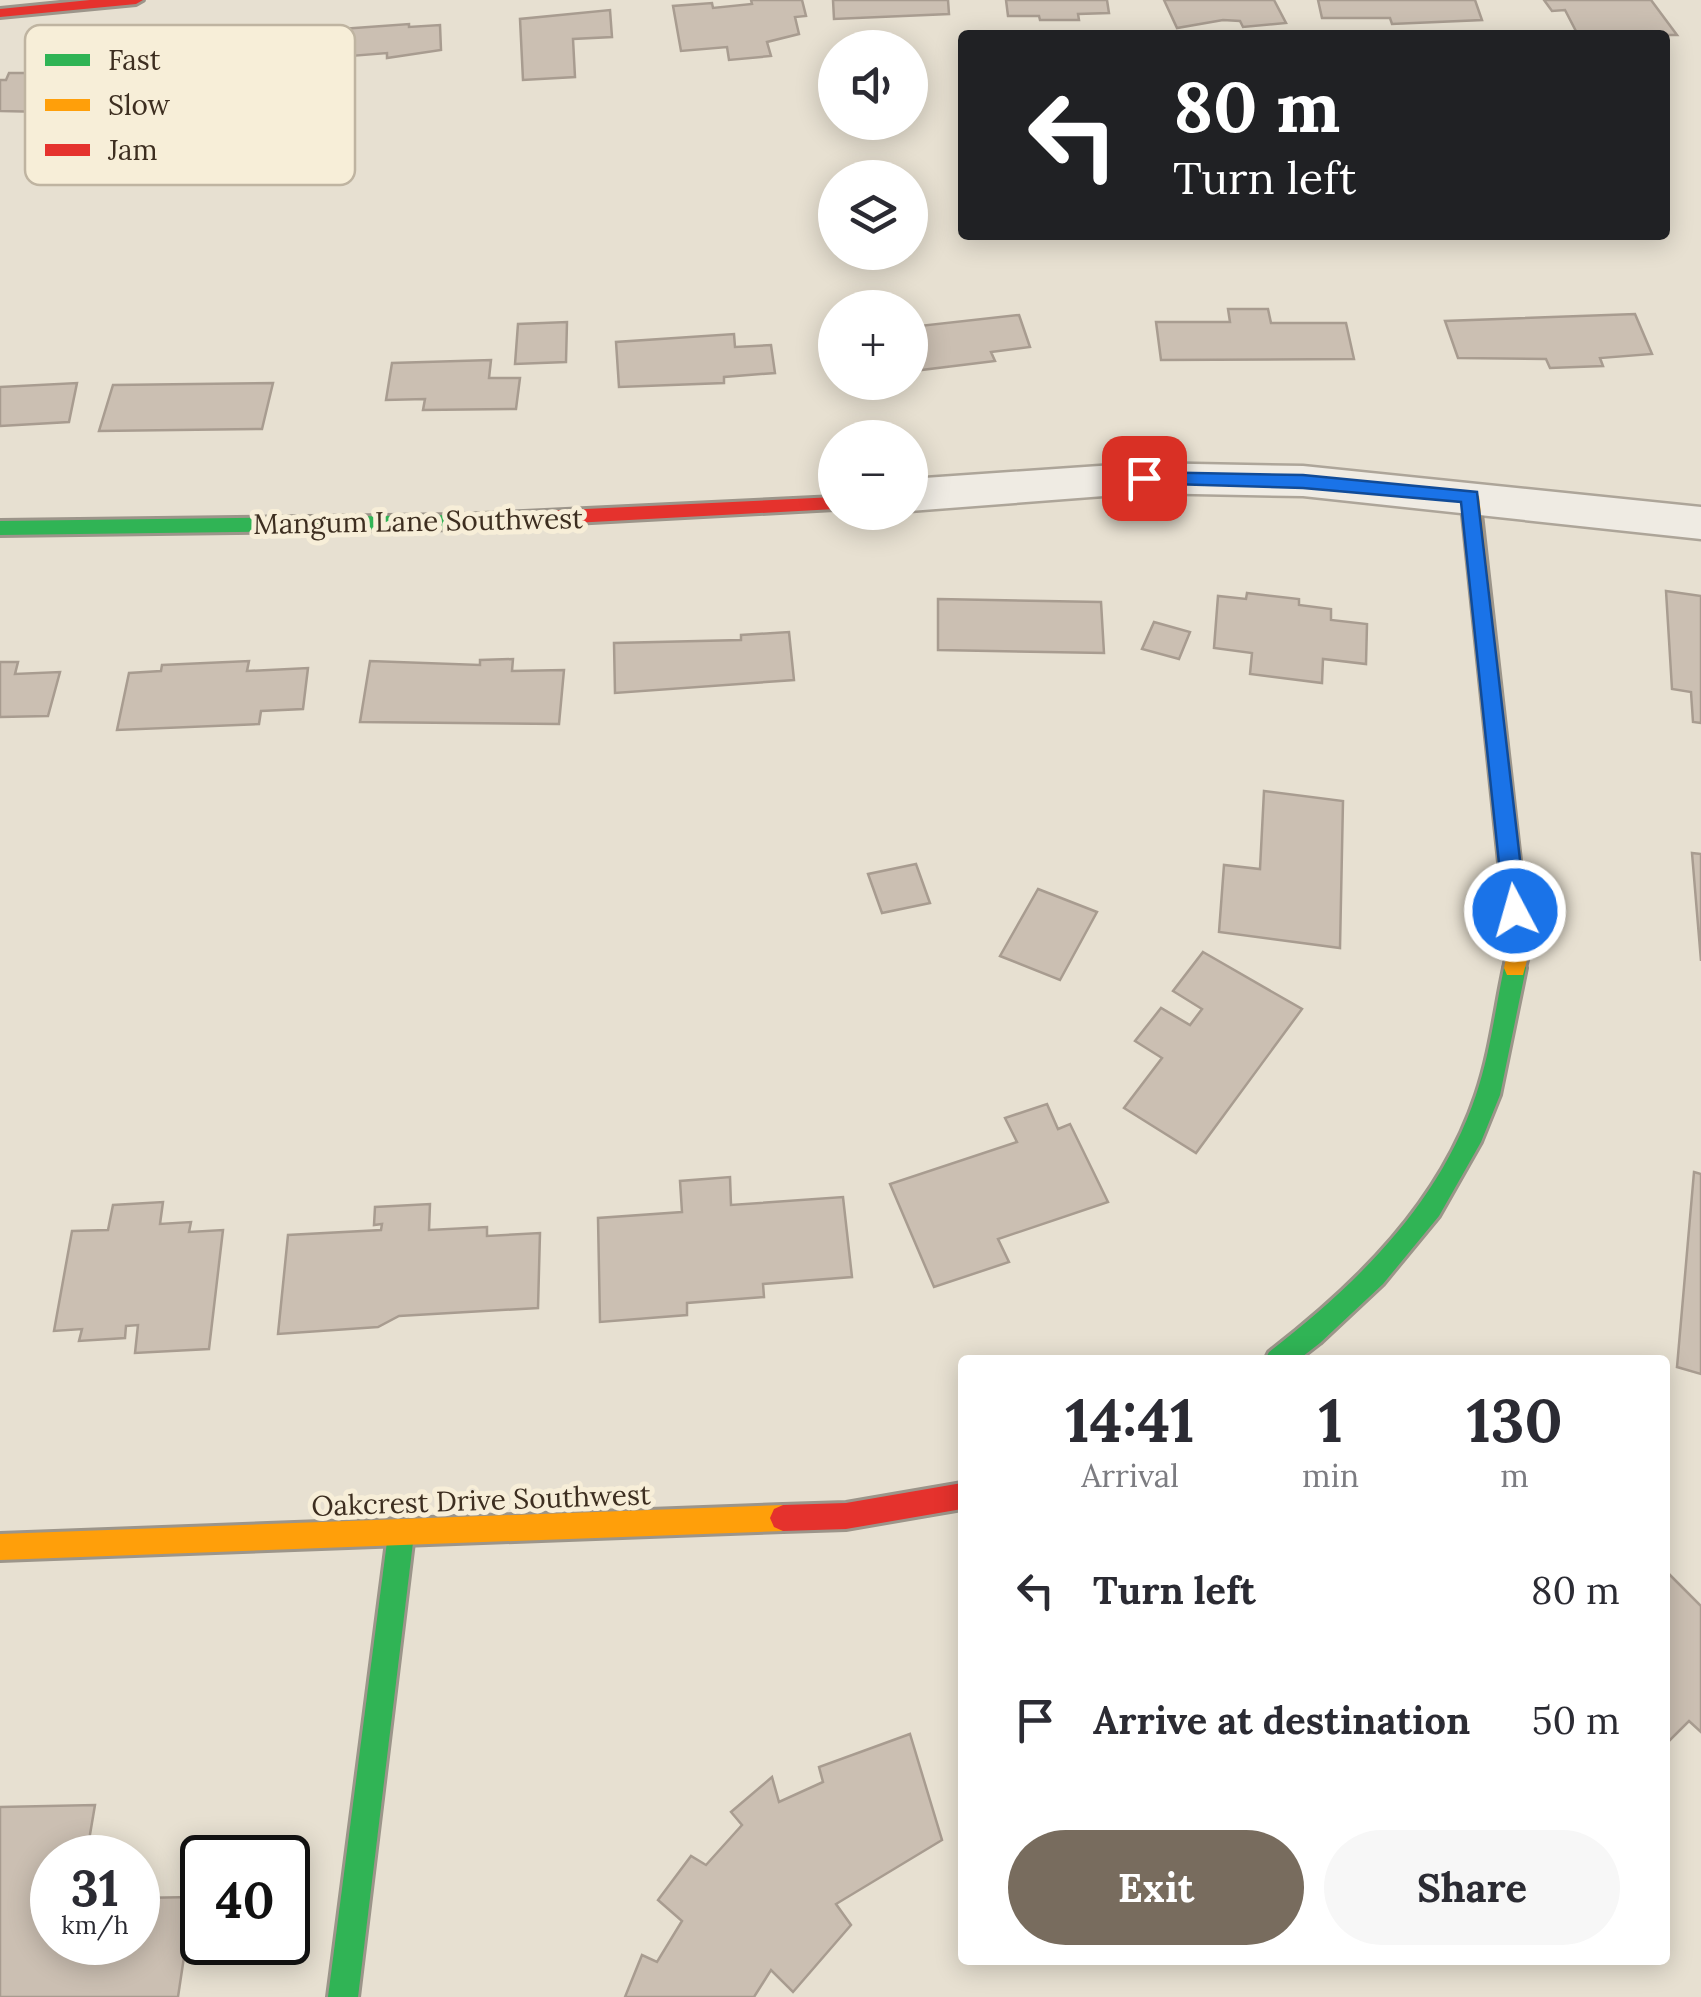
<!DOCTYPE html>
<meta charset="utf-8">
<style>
:root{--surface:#fff;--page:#f7f7f7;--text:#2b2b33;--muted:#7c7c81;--accent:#786c5e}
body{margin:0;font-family:Lora,serif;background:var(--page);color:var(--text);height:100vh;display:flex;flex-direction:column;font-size:38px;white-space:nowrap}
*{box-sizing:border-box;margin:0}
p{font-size:32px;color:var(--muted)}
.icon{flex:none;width:55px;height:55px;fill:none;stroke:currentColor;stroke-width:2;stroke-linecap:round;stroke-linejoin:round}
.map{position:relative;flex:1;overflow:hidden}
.sheet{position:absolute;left:958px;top:1355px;width:712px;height:610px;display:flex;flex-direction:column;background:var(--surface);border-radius:10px;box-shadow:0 5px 25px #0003}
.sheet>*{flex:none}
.top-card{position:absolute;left:958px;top:30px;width:712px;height:210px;border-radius:10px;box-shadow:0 5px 25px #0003;background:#202124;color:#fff;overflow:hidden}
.tools{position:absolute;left:818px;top:30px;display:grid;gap:20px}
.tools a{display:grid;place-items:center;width:110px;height:110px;border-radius:50%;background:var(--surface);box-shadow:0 5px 25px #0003;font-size:50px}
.speed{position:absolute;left:30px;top:1835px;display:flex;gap:20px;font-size:50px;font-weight:700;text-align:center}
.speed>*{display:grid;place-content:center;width:130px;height:130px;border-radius:50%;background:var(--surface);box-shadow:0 5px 25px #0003;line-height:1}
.speed small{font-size:25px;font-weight:400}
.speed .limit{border:5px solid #111;border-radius:15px;background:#fff;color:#111}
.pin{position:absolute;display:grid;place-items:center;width:85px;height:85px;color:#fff;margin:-42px;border-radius:20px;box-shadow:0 5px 15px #0006}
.me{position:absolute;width:110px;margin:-55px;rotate:354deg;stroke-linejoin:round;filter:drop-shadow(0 0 8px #0008)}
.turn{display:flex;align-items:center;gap:35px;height:210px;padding:0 50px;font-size:45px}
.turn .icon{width:130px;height:130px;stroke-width:2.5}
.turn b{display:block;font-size:70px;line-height:85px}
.eta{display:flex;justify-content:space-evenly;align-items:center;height:170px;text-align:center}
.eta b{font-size:60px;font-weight:700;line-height:70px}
.primary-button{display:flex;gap:20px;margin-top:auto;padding:20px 50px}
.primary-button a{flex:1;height:115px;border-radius:60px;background:var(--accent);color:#fff;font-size:40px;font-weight:700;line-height:115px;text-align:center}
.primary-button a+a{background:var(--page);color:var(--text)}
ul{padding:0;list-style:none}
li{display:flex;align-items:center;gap:30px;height:130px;padding:0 50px}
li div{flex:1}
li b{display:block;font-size:38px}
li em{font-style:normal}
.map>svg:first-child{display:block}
.building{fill:#cbbfb2;stroke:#a89c90;stroke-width:2.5}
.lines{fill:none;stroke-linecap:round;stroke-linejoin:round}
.street-casing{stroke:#ada599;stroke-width:5}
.fast-casing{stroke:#9c958a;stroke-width:6}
.slow-casing{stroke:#9c958a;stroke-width:6}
.jam-casing{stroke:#9c958a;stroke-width:6}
.street{fill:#efebe3;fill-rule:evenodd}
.fast{fill:#30b455;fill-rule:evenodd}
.slow{fill:#ff9f0a;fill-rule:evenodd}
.jam{fill:#e5322d;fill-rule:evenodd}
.route{fill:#1a73e8;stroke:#114b97;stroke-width:2.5}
.labels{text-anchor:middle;stroke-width:10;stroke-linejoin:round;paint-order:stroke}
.street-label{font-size:28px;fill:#3d2e20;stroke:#f7eed8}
.key{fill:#f7eed8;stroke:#bfb4a1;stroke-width:2.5}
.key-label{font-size:28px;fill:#3d2e20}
</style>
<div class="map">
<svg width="1701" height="1997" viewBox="0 0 1701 1997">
<rect width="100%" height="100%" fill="#e7e0d1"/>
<g class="building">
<polygon points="751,0 802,0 806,16 795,17 799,34 767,42 771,56 729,60 727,47 681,51 673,6 712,3 713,8 752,4"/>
<polygon points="833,0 948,0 949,14 834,19"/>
<polygon points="1006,0 1107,0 1109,13 1078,14 1079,20 1040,20 1039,16 1008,16"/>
<polygon points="1164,0 1274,0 1286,23 1243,27 1240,21 1223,20 1177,28"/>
<polygon points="1318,0 1475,0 1482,20 1392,24 1390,18 1322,18"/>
<polygon points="1544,0 1651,0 1677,35 1578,35 1565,10 1552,11"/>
<polygon points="610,10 612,37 573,39 575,77 523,80 520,19"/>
<polygon points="409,24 409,27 440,25 441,50 387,58 387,53 313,59 314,31"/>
<polygon points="9,73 49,73 46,79 94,80 83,105 50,105 47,112 0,111 0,80 6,80"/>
<polygon points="1228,309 1268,309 1271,323 1346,323 1354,359 1161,360 1156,322 1230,322"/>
<polygon points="1635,314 1652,354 1600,358 1603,366 1550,368 1546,359 1458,358 1445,321"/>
<polygon points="1019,315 1030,347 991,352 995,361 913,371 910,327"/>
<polygon points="567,322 566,362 515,364 518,324"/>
<polygon points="734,334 735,347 771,345 775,373 724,377 724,383 619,387 616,342"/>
<polygon points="491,360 489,378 520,378 516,409 423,410 425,399 386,400 392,363"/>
<polygon points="77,383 69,422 0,426 0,387"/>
<polygon points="273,383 262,429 99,431 113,385"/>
<polygon points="1666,591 1701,596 1701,723 1693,722 1691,692 1672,689"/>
<polygon points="1247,593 1299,599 1299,605 1331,609 1331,620 1367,624 1366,664 1323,659 1322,683 1250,674 1252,653 1214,648 1218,596 1246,599"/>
<polygon points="938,599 1101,602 1104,653 938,650"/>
<polygon points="1154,622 1190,632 1179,659 1142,649"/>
<polygon points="789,632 794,680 615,693 614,643 741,640 741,635"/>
<polygon points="513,659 512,671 564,670 559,724 360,722 370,661 480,665 480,660"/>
<polygon points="249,661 247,671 308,668 303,709 261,711 259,724 117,730 129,673 161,671 162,665"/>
<polygon points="0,662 18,662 15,674 60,672 48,716 0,717"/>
<polygon points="1264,791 1343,801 1340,948 1219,932 1224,865 1260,869"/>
<polygon points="1692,853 1701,854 1701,961"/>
<polygon points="916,864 930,903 882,913 868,874"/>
<polygon points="1038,889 1097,912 1060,980 1000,956"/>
<polygon points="1203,952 1302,1009 1196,1153 1124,1108 1162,1058 1135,1041 1161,1008 1190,1025 1202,1009 1173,991"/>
<polygon points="1047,1104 1058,1129 1070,1124 1108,1202 998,1239 1009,1262 934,1287 890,1184 1017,1142 1005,1118"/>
<polygon points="1694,1172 1701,1174 1701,1374 1677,1367"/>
<polygon points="730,1177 731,1205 843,1197 852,1277 763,1284 764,1297 687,1303 687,1315 600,1322 598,1218 682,1212 680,1181"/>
<polygon points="163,1202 160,1224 191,1222 189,1232 223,1230 209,1349 135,1353 138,1325 126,1326 125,1338 79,1341 82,1329 54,1331 72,1231 108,1230 113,1205"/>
<polygon points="430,1204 429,1230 487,1227 487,1236 540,1233 538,1308 399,1316 378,1327 278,1334 288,1235 381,1230 382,1224 374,1225 375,1207"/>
<polygon points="1665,1570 1701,1606 1701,1732 1689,1721 1665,1745"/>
<polygon points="910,1734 942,1840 836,1904 851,1925 793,1992 771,1970 754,1997 625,1997 642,1955 657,1962 682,1921 658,1900 691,1856 706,1865 742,1825 731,1812 772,1777 779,1802 823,1782 819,1767"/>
<polygon points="95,1805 86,1858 52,1858 52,1942 138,1942 138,1898 193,1897 178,1997 0,1997 0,1807"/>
</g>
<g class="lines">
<g class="street-casing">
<polygon id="street" points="1143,463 1303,466 1701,507 1701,539 1303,496 1143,493 910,511 910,479"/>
</g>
<g class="fast-casing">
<g id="fast">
<polygon points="461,515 470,522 461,529 0,535 0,521"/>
<path d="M1515 959 1523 961 1526 968 1500 1095 1481 1142 1439 1216 1383 1284 1320 1343 1298 1360H1265L1269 1352C1357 1284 1440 1203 1476 1095 1490 1054 1495 1010 1504 968L1507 961Z"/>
<polygon points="401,1521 410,1525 414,1534 358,1997 328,1997 388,1534 392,1525"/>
</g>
</g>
<g class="slow-casing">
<g id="slow">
<polygon points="1470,490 1479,496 1530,949 1523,975 1507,975 1504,968 1508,949 1461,496"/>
<polygon points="783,1505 792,1509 796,1518 792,1527 783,1531 0,1560 0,1534"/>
</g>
</g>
<g class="jam-casing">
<g id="jam">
<polygon points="90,0 143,0 136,4 0,17 0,9"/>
<polygon points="835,497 835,509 461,529 452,522 461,515"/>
<polygon points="962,1483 962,1509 846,1529 783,1531 774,1527 770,1518 774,1509 783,1505 846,1503"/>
</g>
</g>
<use href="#street" class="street"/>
<use href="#fast" class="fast"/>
<use href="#slow" class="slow"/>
<use href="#jam" class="jam"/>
</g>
<polygon class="route" points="1144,472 1303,475 1477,492 1526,911 1523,917 1507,917 1504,911 1461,502 1303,488 1137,483 1134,478"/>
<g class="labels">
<g class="street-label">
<text transform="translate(418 521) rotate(-1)" y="10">Mangum Lane Southwest</text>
<text transform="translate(481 1500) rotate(-2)" y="10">Oakcrest Drive Southwest</text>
</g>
</g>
<rect x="25" y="25" width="330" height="160" rx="15" class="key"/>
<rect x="45" y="54" width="45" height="12" fill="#30b455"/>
<rect x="45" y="99" width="45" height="12" fill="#ff9f0a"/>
<rect x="45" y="144" width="45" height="12" fill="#e5322d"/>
<g class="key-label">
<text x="108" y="70">Fast</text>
<text x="108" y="115">Slow</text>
<text x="108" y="160">Jam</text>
</g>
</svg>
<div class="tools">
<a><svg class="icon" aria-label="sound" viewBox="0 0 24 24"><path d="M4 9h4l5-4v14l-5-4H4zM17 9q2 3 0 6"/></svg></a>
<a><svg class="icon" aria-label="layers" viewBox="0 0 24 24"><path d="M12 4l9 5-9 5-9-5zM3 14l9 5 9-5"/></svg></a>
<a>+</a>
<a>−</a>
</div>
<div class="speed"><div>31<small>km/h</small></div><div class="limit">40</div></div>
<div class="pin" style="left:1144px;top:478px;background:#d93025"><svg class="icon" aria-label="arrive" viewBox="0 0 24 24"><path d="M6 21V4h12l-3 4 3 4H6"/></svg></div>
<svg class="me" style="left:1515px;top:911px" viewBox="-20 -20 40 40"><circle r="17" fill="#1a73e8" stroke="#fff" stroke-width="3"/><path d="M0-11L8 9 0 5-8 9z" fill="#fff"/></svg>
<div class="top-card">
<div class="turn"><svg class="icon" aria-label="left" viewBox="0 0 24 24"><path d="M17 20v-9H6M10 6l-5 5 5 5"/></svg><div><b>80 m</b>Turn left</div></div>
</div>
<section class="sheet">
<div class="eta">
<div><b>14:41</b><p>Arrival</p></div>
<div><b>1</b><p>min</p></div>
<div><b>130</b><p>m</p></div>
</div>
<ul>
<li><svg class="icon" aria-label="left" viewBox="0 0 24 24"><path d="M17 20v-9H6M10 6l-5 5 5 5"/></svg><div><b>Turn left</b></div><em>80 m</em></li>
<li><svg class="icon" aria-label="arrive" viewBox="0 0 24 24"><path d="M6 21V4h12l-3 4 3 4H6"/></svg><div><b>Arrive at destination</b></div><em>50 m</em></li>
</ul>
<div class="primary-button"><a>Exit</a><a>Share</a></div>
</section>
</div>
